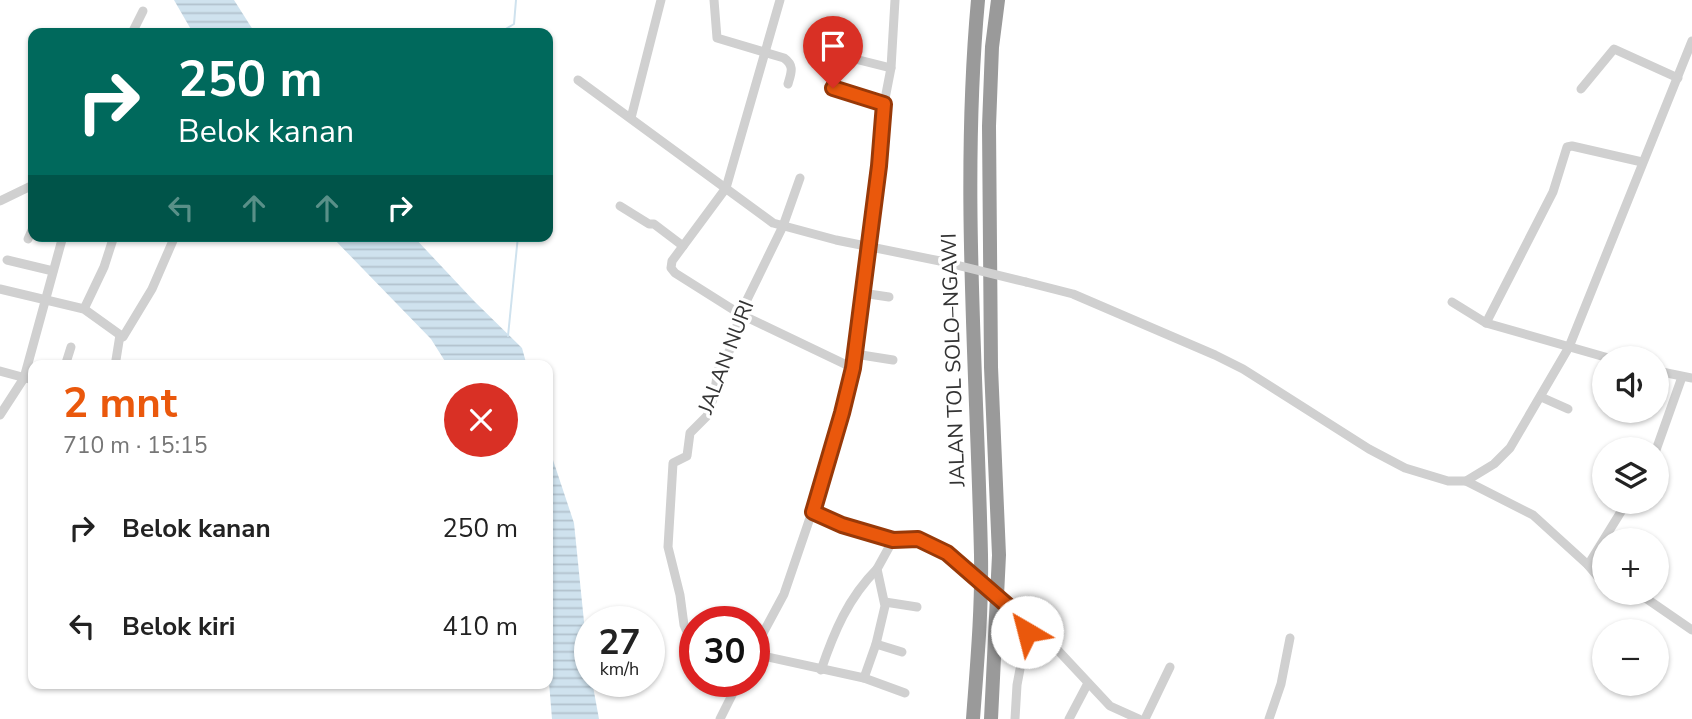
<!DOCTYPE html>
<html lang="id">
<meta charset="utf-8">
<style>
:root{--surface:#fff;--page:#f6f6f6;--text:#222;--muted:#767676;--accent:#ea580c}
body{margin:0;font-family:"Nunito Sans",sans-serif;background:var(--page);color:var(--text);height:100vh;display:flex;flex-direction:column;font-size:26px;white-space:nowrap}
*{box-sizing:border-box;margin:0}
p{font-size:23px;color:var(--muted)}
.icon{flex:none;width:38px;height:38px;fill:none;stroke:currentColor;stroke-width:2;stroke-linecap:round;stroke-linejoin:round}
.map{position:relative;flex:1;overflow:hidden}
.panel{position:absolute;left:28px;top:360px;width:525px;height:329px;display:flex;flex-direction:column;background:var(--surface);border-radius:14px;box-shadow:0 2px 5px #0004}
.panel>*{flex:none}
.guide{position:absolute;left:28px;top:28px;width:525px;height:214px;border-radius:14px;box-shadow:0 2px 5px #0004;background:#00695c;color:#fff;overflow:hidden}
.fabs{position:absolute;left:1592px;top:346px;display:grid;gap:14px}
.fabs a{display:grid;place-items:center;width:77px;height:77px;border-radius:50%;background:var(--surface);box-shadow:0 2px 5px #0004;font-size:35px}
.speed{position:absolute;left:574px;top:606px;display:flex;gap:14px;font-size:35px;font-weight:700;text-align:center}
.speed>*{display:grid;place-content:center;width:91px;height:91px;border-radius:50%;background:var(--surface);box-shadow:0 2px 5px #0004;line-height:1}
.speed small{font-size:18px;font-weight:400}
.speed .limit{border:10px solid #d22;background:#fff;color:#111}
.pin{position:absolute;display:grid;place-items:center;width:60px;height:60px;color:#fff;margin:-72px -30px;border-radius:50% 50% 50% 0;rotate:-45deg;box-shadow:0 0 7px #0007}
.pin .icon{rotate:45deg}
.me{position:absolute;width:77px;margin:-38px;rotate:323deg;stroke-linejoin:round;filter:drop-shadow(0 0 5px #0008)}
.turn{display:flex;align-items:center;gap:24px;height:147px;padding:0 35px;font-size:32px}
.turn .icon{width:91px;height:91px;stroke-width:2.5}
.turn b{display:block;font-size:49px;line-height:60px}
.lanes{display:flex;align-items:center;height:66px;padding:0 35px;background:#0003;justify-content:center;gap:35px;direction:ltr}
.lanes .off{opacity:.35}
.round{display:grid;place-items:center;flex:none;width:74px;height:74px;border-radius:37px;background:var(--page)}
.head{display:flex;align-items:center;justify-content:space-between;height:119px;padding:0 35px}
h1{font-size:42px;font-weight:700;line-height:52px;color:var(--accent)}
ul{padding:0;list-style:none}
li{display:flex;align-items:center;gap:21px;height:98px;padding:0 35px}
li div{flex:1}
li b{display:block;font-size:26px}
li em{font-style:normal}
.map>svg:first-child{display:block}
.water{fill:url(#water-rules)}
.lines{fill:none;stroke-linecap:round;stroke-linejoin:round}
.stream{stroke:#cfe2ee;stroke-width:2}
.minor{stroke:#d0d0d0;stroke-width:9}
.highway{stroke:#9a9a9a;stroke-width:14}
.minor-bridge{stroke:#d0d0d0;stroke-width:9}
.route-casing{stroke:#983908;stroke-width:18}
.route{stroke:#ea580c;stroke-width:12}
.labels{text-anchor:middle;stroke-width:7;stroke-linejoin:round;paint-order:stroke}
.street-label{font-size:21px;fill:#333;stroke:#fff}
</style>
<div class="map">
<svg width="1692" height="719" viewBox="0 0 1692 719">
<defs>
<pattern id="water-rules" width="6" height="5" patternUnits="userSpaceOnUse" patternTransform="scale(1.75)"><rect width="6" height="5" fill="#cfe2ee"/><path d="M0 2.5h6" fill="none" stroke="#b2c2cd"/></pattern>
</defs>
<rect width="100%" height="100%" fill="#fff"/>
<g class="water">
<polygon points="174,0 234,0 255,33 193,33"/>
<polygon points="331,236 413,236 475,302 522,348 527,366 448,366 431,339"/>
<polygon points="548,445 574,523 590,681 592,681 599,719 552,719 548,670"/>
</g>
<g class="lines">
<g class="stream">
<polyline points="499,33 514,24 516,0"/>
<polyline points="508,336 518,236"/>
</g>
<g class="minor">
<path d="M714 0 717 38 784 58C795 66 791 73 788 84"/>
<polyline points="780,0 726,188 672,261 671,268 675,273 740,314 853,368"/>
<polyline points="132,33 143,11"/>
<polyline points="851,58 891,68"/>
<polyline points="578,80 773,223 836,240 940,261"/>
<polyline points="833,88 884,104"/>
<polyline points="1581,89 1614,49 1678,78"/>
<polyline points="631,118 661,0"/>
<polyline points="0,201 33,185"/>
<polyline points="620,206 649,224 654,224 683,246"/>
<polyline points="28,239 33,228"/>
<polyline points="7,260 53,271"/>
<polyline points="1026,282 1073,294 1215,355 1243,369 1369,449 1405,468 1448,481 1466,481 1494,464 1510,448 1569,347 1692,41"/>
<polyline points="0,289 84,309 123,337 152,289 175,236"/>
<polyline points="862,293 889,297"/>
<polyline points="1452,302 1486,323 1612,359"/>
<polyline points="84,309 104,267 114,236"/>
<polyline points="1486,323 1553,192 1567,147 1572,146 1642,162"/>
<polyline points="855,354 893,360"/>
<polyline points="65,366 71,347"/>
<polyline points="115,366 120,335"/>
<polyline points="0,371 33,380"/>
<polyline points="1657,371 1692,378"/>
<polyline points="1541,397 1568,409"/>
<polyline points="0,415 24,378 63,236"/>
<polyline points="1656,450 1682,377"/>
<polyline points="1466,481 1533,515 1588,565 1605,585"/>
<polyline points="812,512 842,525 893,540 918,539 933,545 965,568"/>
<polyline points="1588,565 1627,502"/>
<polyline points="1633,593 1647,599 1692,630"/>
<polyline points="885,602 917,607"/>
<polyline points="1038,629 1110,706 1139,719"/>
<polyline points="695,638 688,634 684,625 680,595 668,547 673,463 687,456 690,433 707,416 714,396 718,370 731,348 740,314 783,226 800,178"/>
<polyline points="876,644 902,652"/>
<polyline points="754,650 784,594 812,512 843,413 853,368 879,166 884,104 891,68 895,0"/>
<polyline points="754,654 864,678 905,693"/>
<path d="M821 670C834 632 848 598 877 569"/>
<polyline points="864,678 876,644 885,606 877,569 893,540"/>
<polyline points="720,719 739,681"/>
<polyline points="1015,719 1017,685 1027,632 1024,620"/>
<polyline points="1069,719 1088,683"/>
<polyline points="1145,719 1170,667"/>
<polyline points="1269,719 1281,684 1290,638"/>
</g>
<g class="highway">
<path d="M973 719C977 665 982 610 981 555 977 370 961 185 978 0"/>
<polyline points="991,719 999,555 991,367 989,126 992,47 998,0"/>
</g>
<g class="minor-bridge">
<polyline points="940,261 1026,282"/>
<polyline points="965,568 1024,620"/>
</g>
</g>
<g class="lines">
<g class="route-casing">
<polyline id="route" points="833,88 884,104 879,166 853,368 842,413 813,512 842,525 893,540 918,539 947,553 1024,620 1027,632"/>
</g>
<use href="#route" class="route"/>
</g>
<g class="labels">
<g class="street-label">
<text transform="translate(726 357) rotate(-69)" y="7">JALAN NURI</text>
<text transform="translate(953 360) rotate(-92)" y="7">JALAN TOL SOLO–NGAWI</text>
</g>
</g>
</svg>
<div class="fabs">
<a><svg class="icon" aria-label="sound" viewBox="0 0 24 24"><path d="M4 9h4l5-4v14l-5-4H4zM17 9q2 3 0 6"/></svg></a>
<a><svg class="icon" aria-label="layers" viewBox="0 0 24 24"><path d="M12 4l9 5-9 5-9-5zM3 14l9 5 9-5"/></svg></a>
<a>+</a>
<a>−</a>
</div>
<div class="speed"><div>27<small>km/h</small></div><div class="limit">30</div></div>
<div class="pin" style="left:833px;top:88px;background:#d93025"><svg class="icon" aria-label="arrive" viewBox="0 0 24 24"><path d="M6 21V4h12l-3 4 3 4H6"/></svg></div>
<svg class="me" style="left:1027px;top:632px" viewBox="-20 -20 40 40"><circle r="19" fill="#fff"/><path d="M0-13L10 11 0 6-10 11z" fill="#ea580c"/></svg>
<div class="guide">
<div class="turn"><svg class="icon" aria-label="right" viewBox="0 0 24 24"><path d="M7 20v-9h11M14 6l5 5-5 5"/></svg><div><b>250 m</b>Belok kanan</div></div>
<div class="lanes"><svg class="icon off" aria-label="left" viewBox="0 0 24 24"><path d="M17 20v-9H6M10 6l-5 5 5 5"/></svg><svg class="icon off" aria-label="ahead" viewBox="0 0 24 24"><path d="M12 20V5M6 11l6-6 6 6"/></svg><svg class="icon off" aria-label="ahead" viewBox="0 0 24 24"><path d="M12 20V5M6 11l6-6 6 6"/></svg><svg class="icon" aria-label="right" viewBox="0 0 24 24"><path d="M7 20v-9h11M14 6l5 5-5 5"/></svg></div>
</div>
<section class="panel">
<div class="head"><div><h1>2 mnt</h1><p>710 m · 15:15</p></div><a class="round" style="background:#d93025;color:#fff"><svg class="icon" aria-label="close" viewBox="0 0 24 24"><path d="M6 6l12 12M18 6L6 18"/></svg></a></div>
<ul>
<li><svg class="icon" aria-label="right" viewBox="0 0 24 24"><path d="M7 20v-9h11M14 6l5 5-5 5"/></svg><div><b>Belok kanan</b></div><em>250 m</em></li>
<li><svg class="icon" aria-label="left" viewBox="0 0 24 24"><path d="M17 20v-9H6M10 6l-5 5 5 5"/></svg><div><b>Belok kiri</b></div><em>410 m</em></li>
</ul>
</section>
</div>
